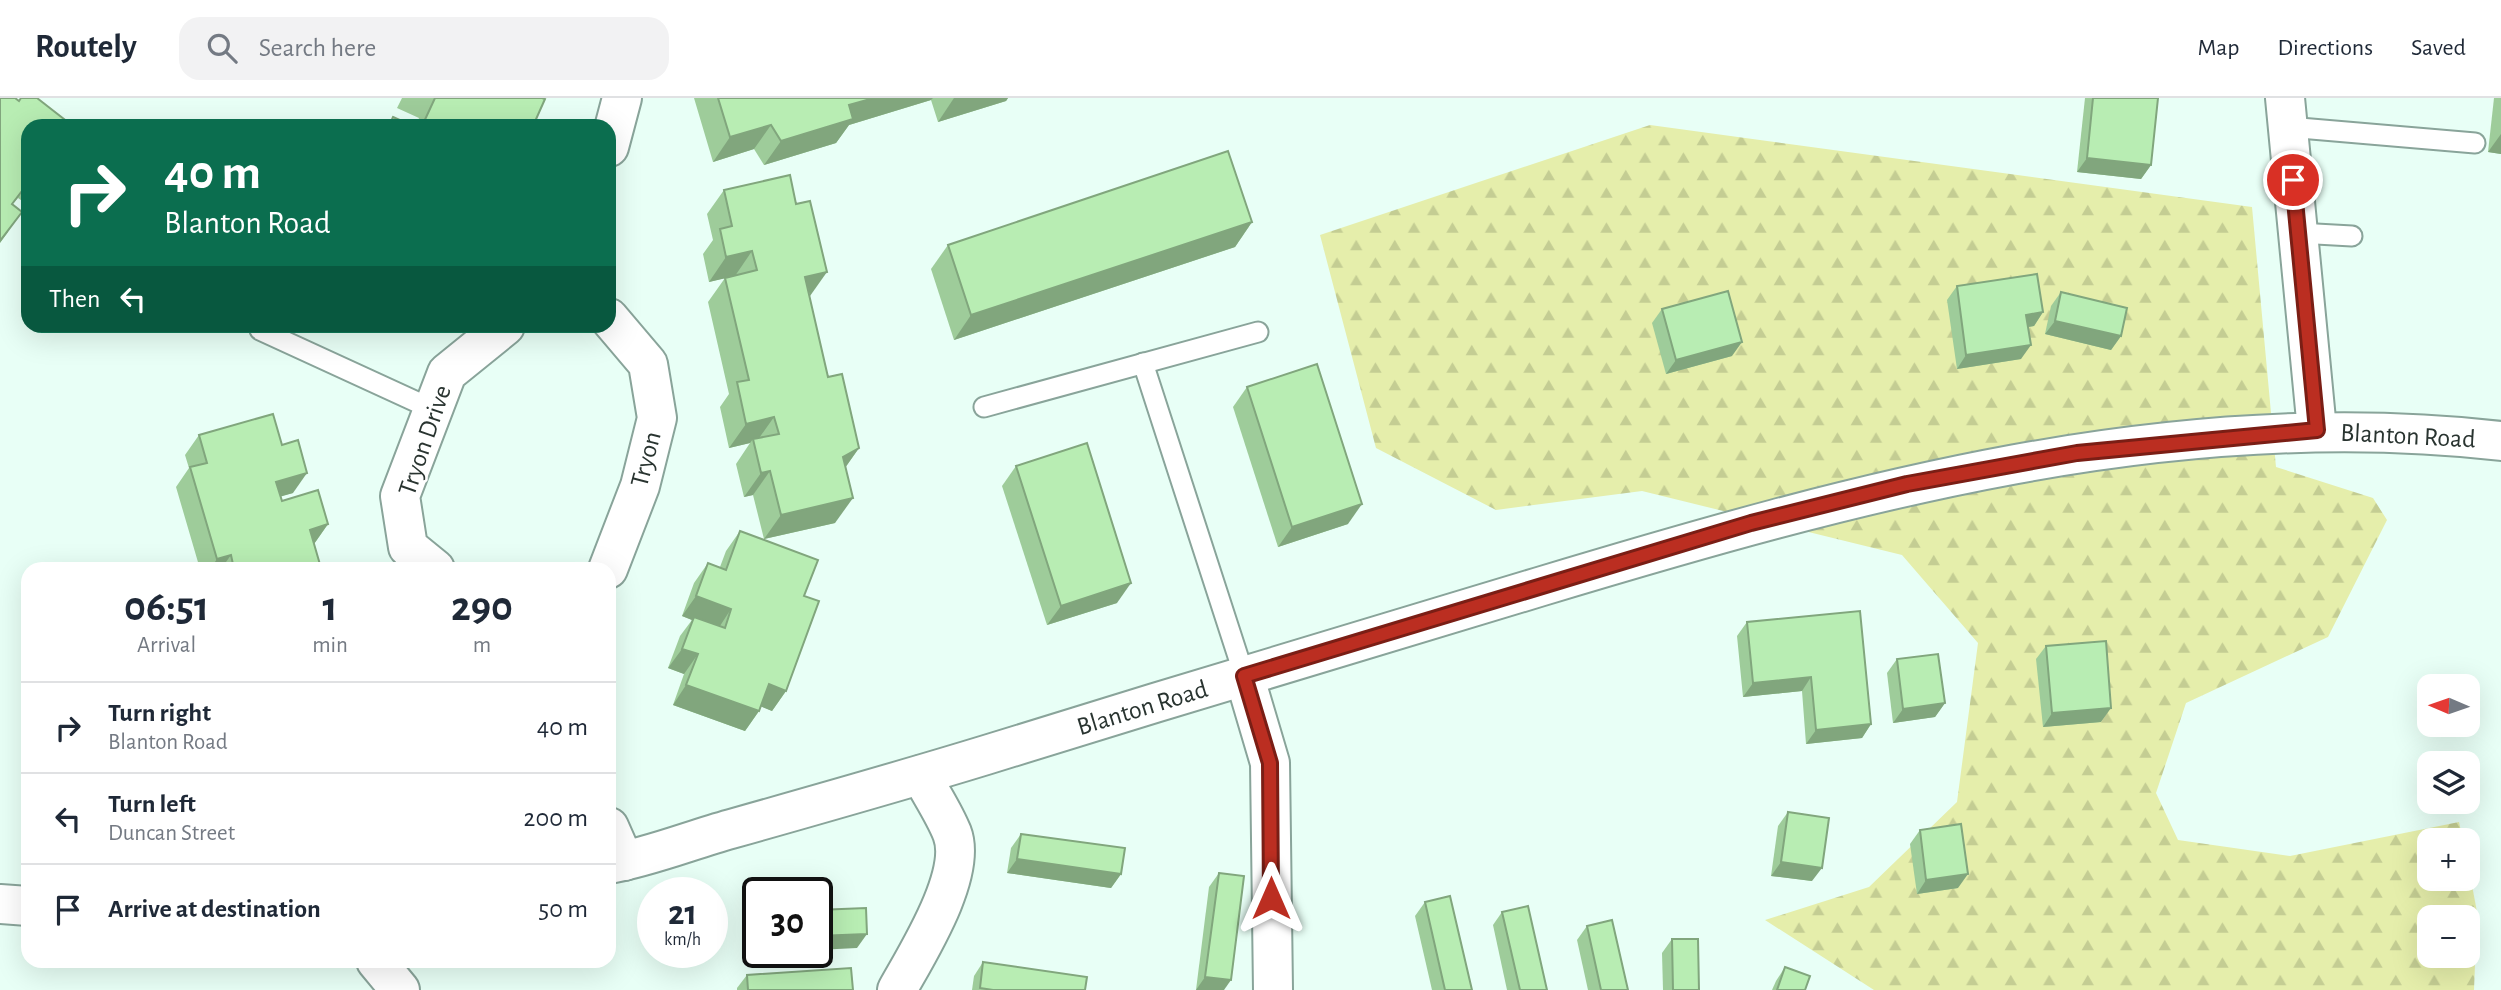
<!DOCTYPE html>
<meta charset="utf-8">
<style>
:root{--surface:#fff;--page:#f2f2f3;--text:#1f2937;--muted:#747a83;--line:#e0e1e3}
body{margin:0;font-family:"Alegreya Sans",sans-serif;background:var(--page);color:var(--text);height:100vh;display:flex;flex-direction:column;font-size:26px;white-space:nowrap}
*{box-sizing:border-box;margin:0}
p{font-size:23px;color:var(--muted)}
.icon{flex:none;width:38px;height:38px;fill:none;stroke:currentColor;stroke-width:2;stroke-linecap:round;stroke-linejoin:round}
.map{position:relative;flex:1;overflow:hidden}
.drawer{position:absolute;left:21px;top:464px;width:595px;height:406px;display:flex;flex-direction:column;background:var(--surface);border-radius:21px;box-shadow:0 7px 28px #0002}
.drawer>*{flex:none}
.hud{position:absolute;left:21px;top:21px;width:595px;height:214px;border-radius:21px;box-shadow:0 7px 28px #0002;background:#0b6e4f;color:#fff;overflow:hidden}
.needle{width:46px;rotate:272deg}
.buttons{position:absolute;left:2417px;top:576px;display:grid;gap:14px}
.buttons a{display:grid;place-items:center;width:63px;height:63px;border-radius:14px;background:var(--surface);box-shadow:0 7px 28px #0002;font-size:35px}
.speed{position:absolute;left:637px;top:779px;display:flex;gap:14px;font-size:35px;font-weight:700;text-align:center}
.speed>*{display:grid;place-content:center;width:91px;height:91px;border-radius:50%;background:var(--surface);box-shadow:0 7px 28px #0002;line-height:1}
.speed small{font-size:18px;font-weight:400}
.speed .limit{border:4px solid #111;border-radius:10px;background:#fff;color:#111}
.pin{position:absolute;display:grid;place-items:center;width:60px;height:60px;color:#fff;margin:-30px;border:4px solid #fff;border-radius:50%;box-shadow:0 2px 7px #0007}
.me{position:absolute;width:77px;margin:-38px;rotate:0deg;stroke-linejoin:round;filter:drop-shadow(0 0 5px #0008)}
.turn{display:flex;align-items:center;gap:24px;height:147px;padding:0 28px;font-size:32px}
.turn .icon{width:91px;height:91px;stroke-width:2.5}
.turn b{display:block;font-size:49px;line-height:60px}
.then{display:flex;align-items:center;height:66px;padding:0 28px;background:#0003;gap:14px;font-size:26px}
.eta{display:flex;justify-content:space-evenly;align-items:center;height:119px;text-align:center}
.eta b{font-size:42px;font-weight:600;line-height:49px}
ul{padding:0;list-style:none}
li{display:flex;align-items:center;gap:21px;height:91px;padding:0 28px;border-top:2px solid var(--line)}
li div{flex:1}
li b{display:block;font-size:26px}
li em{font-style:normal}
header{display:flex;align-items:center;gap:42px;box-sizing:border-box;height:98px;padding:0 35px;background:var(--surface);border-bottom:2px solid var(--line)}
header strong{font-size:33px}
nav{display:flex;gap:38px;margin-inline-start:auto;font-size:24px}
.search{width:490px;height:63px;background:var(--page);display:flex;align-items:center;gap:18px;box-sizing:border-box;padding:0 24px;border-radius:21px;color:var(--muted);font-size:26px}
.map>svg:first-child{display:block}
.forest{fill:url(#forest-firs);fill-rule:evenodd}
.lines{fill:none;stroke-linecap:round;stroke-linejoin:round}
.lane-casing{stroke:#89a49a;stroke-width:23}
.street-casing{stroke:#89a49a;stroke-width:42}
.secondary-casing{stroke:#89a49a;stroke-width:42}
.lane{stroke:#fff;stroke-width:19}
.street{stroke:#fff;stroke-width:38}
.secondary{stroke:#fff;stroke-width:38}
.wall{fill:#9ecc9a}
.shaded-wall{fill:#81a67d}
.building{fill:#b8edb3;stroke:#81a67d;stroke-width:2}
.route-casing{stroke:#7a1e15;stroke-width:18}
.route{stroke:#bb2e21;stroke-width:12}
.labels{text-anchor:middle;stroke-width:5;stroke-linejoin:round;paint-order:stroke}
.street-label{font-size:26px;fill:#293430;stroke:#fff}
</style>
<header>
<strong>Routely</strong>
<div class="search"><svg class="icon" aria-label="search" viewBox="0 0 24 24"><circle cx="10" cy="10" r="6"/><path d="M15 15l6 6"/></svg>Search here</div>
<nav><a>Map</a><a>Directions</a><a>Saved</a></nav>
</header>
<div class="map">
<svg width="2501" height="892" viewBox="0 0 2501 892">
<defs>
<pattern id="forest-firs" width="22" height="20" patternUnits="userSpaceOnUse" patternTransform="scale(1.75)"><rect width="22" height="20" fill="#e5eeab"/><path d="M5 1l3.5 6h-7zM16 11l3.5 6h-7z" fill="#c4cd93"/></pattern>
</defs>
<rect width="100%" height="100%" fill="#e8fff6"/>
<path class="forest" d="M1650 27 2252 109 2276 369 2373 400 2387 422 2328 539 2186 605 2156 695 2178 742 2290 758 2459 724 2463 742H2429V780H2468V766L2477 814 2474 892H1874L1765 822 1869 789 1957 704 1978 545 1902 457 1642 393 1496 412 1376 350 1320 137ZM2429 819H2468V858H2429Z"/>
<g class="lines">
<g class="lane-casing">
<g id="lane">
<polyline points="2288,29 2475,45"/>
<polyline points="2298,135 2352,138"/>
<polyline points="260,232 432,311"/>
<polyline points="1143,265 1244,577"/>
<polyline points="984,309 1258,234"/>
</g>
</g>
<g class="street-casing">
<g id="street">
<polyline points="2285,0 2317,332"/>
<polyline points="609,49 622,0"/>
<polyline points="435,471 408,449 400,398 447,275 505,228"/>
<polyline points="608,471 640,388 657,320 648,266 609,220"/>
<polyline points="1244,577 1270,665 1273,892"/>
<polyline points="609,729 624,763"/>
<polyline points="376,863 400,892"/>
<path d="M897 892C917 856 968 776 952 735 944 715 931 696 921 677"/>
</g>
</g>
<g class="secondary-casing">
<g id="secondary">
<path d="M609 766C650 759 691 742 731 731 816 707 901 683 986 657 1170 600 1354 544 1539 489 1851 395 2172 305 2501 343"/>
<polyline points="0,806 28,808"/>
</g>
</g>
<use href="#lane" class="lane"/>
<use href="#street" class="street"/>
<use href="#secondary" class="secondary"/>
</g>
<g class="wall">
<polygon points="0,0 28,28 28,107 18,100 12,107 8,134 0,145"/>
<polygon points="402,0 542,0 533,28 416,28 419,20 397,10"/>
<polygon points="694,0 1008,0 1006,3 938,24 931,2 849,27 836,45 764,67 754,51 713,64"/>
<polygon points="2085,0 2158,0 2151,67 2141,81 2077,74"/>
<polygon points="2494,0 2501,0 2501,56 2488,54"/>
<polygon points="724,92 809,198 828,279 859,350 845,370 835,425 764,441 753,397 744,399 736,366 750,345 729,350 720,309 729,296 708,204 725,180 709,184 703,156 713,142 707,116"/>
<polygon points="1252,124 1235,149 954,242 931,171 948,147"/>
<polygon points="1957,188 2043,214 2034,228 2028,229 2021,261 1957,271 1947,202"/>
<polygon points="2061,194 2121,238 2111,252 2045,236 2051,208"/>
<polygon points="1662,211 1732,258 1666,276 1652,225"/>
<polygon points="397,228 413,228 410,233"/>
<polygon points="1247,289 1348,426 1278,449 1233,309"/>
<polygon points="199,337 293,395 281,398 282,403 328,426 314,446 321,470 200,471 176,389 189,370 185,357"/>
<polygon points="1016,368 1117,505 1047,527 1002,388"/>
<polygon points="740,433 804,498 786,593 772,613 761,608 759,613 745,633 673,607 684,576 668,570 680,538 692,522 682,518 694,485 708,465 720,469 726,453"/>
<polygon points="1747,524 1871,626 1862,640 1806,646 1802,593 1743,599 1737,538"/>
<polygon points="2046,548 2101,624 2043,629 2036,561"/>
<polygon points="1897,561 1945,605 1935,619 1893,625 1887,575"/>
<polygon points="1788,714 1812,783 1771,778 1778,728"/>
<polygon points="1920,732 1958,790 1917,796 1910,746"/>
<polygon points="1021,736 1121,776 1111,790 1007,775 1011,750"/>
<polygon points="1219,775 1224,892 1196,892 1209,789"/>
<polygon points="1425,804 1472,892 1432,892 1415,818"/>
<polygon points="1502,814 1547,892 1507,892 1493,827"/>
<polygon points="758,819 758,854 752,854 751,828"/>
<polygon points="1587,828 1628,892 1588,892 1577,842"/>
<polygon points="1672,841 1699,892 1663,892 1662,855"/>
<polygon points="983,864 1085,892 972,892 974,878"/>
<polygon points="1785,869 1805,892 1772,892 1776,883"/>
<polygon points="747,877 853,892 737,892 737,890"/>
</g>
<g class="shaded-wall">
<polygon points="874,0 933,0 931,2 849,27 836,45 764,67 781,43 849,7"/>
<polygon points="954,0 1008,0 1006,3 938,24"/>
<polygon points="771,27 754,51 713,64 730,39"/>
<polygon points="2501,36 2501,56 2488,54"/>
<polygon points="2087,60 2151,67 2141,81 2077,74"/>
<polygon points="1252,124 1235,149 954,242 971,217"/>
<polygon points="752,153 735,178 709,184 726,159"/>
<polygon points="827,174 810,198 805,179"/>
<polygon points="2043,214 2034,228 2017,231 2026,217"/>
<polygon points="2055,223 2121,238 2111,252 2045,236"/>
<polygon points="1742,244 1732,258 1666,276 1676,262"/>
<polygon points="2031,247 2021,261 1957,271 1966,257"/>
<polygon points="774,319 757,343 753,341 750,345 729,350 746,326"/>
<polygon points="859,350 842,374 843,359"/>
<polygon points="770,373 753,397 744,399 761,375"/>
<polygon points="307,375 293,395 262,404 276,384"/>
<polygon points="853,400 835,425 764,441 781,417"/>
<polygon points="1362,406 1348,426 1278,449 1292,429"/>
<polygon points="328,426 314,446 310,432"/>
<polygon points="231,457 221,471 210,471 217,461"/>
<polygon points="1131,485 1117,505 1047,527 1061,508"/>
<polygon points="696,498 731,511 718,531 694,519 692,522 682,518"/>
<polygon points="682,551 698,556 684,576 668,570"/>
<polygon points="1811,579 1802,593 1743,599 1753,585"/>
<polygon points="769,586 786,593 772,613 755,606"/>
<polygon points="686,587 759,613 745,633 673,607"/>
<polygon points="1945,605 1935,619 1893,625 1903,611"/>
<polygon points="2111,610 2101,624 2043,629 2052,615"/>
<polygon points="1871,626 1862,640 1806,646 1816,632"/>
<polygon points="1017,761 1121,776 1111,790 1007,775"/>
<polygon points="1781,764 1822,770 1812,783 1771,778"/>
<polygon points="1968,776 1958,790 1917,796 1926,782"/>
<polygon points="867,836 857,850 817,852 817,838"/>
<polygon points="758,846 758,854 752,854"/>
<polygon points="1205,879 1231,882 1224,892 1196,892"/>
</g>
<g class="building">
<polygon points="0,0 15,0 19,3 21,0 37,0 69,25 67,28 28,28 28,85 12,106 22,114 0,143"/>
<polygon points="435,0 542,0 545,1 533,28 422,28"/>
<polygon points="718,0 874,0 849,7 853,21 781,43 771,27 730,39"/>
<polygon points="2093,0 2158,0 2151,67 2087,60"/>
<polygon points="393,19 413,28 389,28"/>
<polygon points="1228,53 1252,124 971,217 948,147"/>
<polygon points="790,77 796,106 810,103 827,174 805,179 828,279 842,276 859,350 843,359 853,400 781,417 770,373 761,375 753,341 779,336 774,319 746,326 737,284 749,282 725,180 757,172 752,153 726,159 720,131 732,128 724,92"/>
<polygon points="2037,176 2043,214 2026,217 2031,247 1966,257 1957,188"/>
<polygon points="1728,193 1742,244 1676,262 1662,211"/>
<polygon points="2061,194 2127,210 2121,238 2055,223"/>
<polygon points="1317,266 1362,406 1292,429 1247,289"/>
<polygon points="273,316 282,347 298,342 307,375 276,384 282,403 318,392 328,426 310,432 321,470 234,471 231,457 217,461 190,369 207,365 199,337"/>
<polygon points="1087,345 1131,485 1061,508 1016,368"/>
<polygon points="740,433 818,462 804,498 819,503 786,593 769,586 759,613 686,587 698,556 682,551 694,519 725,530 731,511 696,498 708,465 726,472"/>
<polygon points="1860,513 1871,626 1816,632 1811,579 1753,585 1747,524"/>
<polygon points="2106,543 2111,610 2052,615 2046,548"/>
<polygon points="1938,556 1945,605 1903,611 1897,561"/>
<polygon points="1788,714 1829,720 1822,770 1781,764"/>
<polygon points="1961,726 1968,776 1926,782 1920,732"/>
<polygon points="1021,736 1125,750 1121,776 1017,761"/>
<polygon points="1219,775 1244,778 1231,882 1205,879"/>
<polygon points="1450,798 1472,892 1445,892 1425,804"/>
<polygon points="1528,808 1547,892 1520,892 1502,814"/>
<polygon points="866,810 867,836 817,838 817,812"/>
<polygon points="1612,822 1628,892 1601,892 1587,828"/>
<polygon points="1672,841 1698,841 1699,892 1673,892"/>
<polygon points="983,864 1087,879 1085,892 993,892 980,890"/>
<polygon points="1785,869 1810,878 1805,892 1777,892"/>
<polygon points="851,870 853,892 748,892 747,877"/>
</g>
<g class="lines">
<g class="route-casing">
<polyline id="route" points="1271,800 1270,665 1244,578 1751,425 1907,386 2077,355 2317,332 2293,82"/>
</g>
<use href="#route" class="route"/>
</g>
<g class="labels">
<g class="street-label">
<text transform="translate(2408 337) rotate(3)" y="9">Blanton Road</text>
<text transform="translate(424 342) rotate(-71)" y="9">Tryon Drive</text>
<text transform="translate(645 361) rotate(-75)" y="9">Tryon</text>
<text transform="translate(1142 609) rotate(-17)" y="9">Blanton Road</text>
</g>
</g>
</svg>
<div class="buttons">
<a><svg class="needle" viewBox="-14 -14 28 28"><path d="M0-13l5 13h-10z" fill="#e53935"/><path d="M0 13l5-13h-10z" fill="#747a83"/></svg></a>
<a><svg class="icon" aria-label="layers" viewBox="0 0 24 24"><path d="M12 4l9 5-9 5-9-5zM3 14l9 5 9-5"/></svg></a>
<a>+</a>
<a>−</a>
</div>
<div class="speed"><div>21<small>km/h</small></div><div class="limit">30</div></div>
<div class="pin" style="left:2293px;top:82px;background:#d93025"><svg class="icon" aria-label="arrive" viewBox="0 0 24 24"><path d="M6 21V4h12l-3 4 3 4H6"/></svg></div>
<svg class="me" style="left:1271px;top:800px" viewBox="-20 -20 40 40"><path d="M0-17L14 15 0 8-14 15z" fill="#bb2e21" stroke="#fff" stroke-width="4"/></svg>
<div class="hud">
<div class="turn"><svg class="icon" aria-label="right" viewBox="0 0 24 24"><path d="M7 20v-9h11M14 6l5 5-5 5"/></svg><div><b>40 m</b>Blanton Road</div></div>
<div class="then">Then<svg class="icon" aria-label="left" viewBox="0 0 24 24"><path d="M17 20v-9H6M10 6l-5 5 5 5"/></svg></div>
</div>
<section class="drawer">
<div class="eta">
<div><b>06:51</b><p>Arrival</p></div>
<div><b>1</b><p>min</p></div>
<div><b>290</b><p>m</p></div>
</div>
<ul>
<li><svg class="icon" aria-label="right" viewBox="0 0 24 24"><path d="M7 20v-9h11M14 6l5 5-5 5"/></svg><div><b>Turn right</b><p>Blanton Road</p></div><em>40 m</em></li>
<li><svg class="icon" aria-label="left" viewBox="0 0 24 24"><path d="M17 20v-9H6M10 6l-5 5 5 5"/></svg><div><b>Turn left</b><p>Duncan Street</p></div><em>200 m</em></li>
<li><svg class="icon" aria-label="arrive" viewBox="0 0 24 24"><path d="M6 21V4h12l-3 4 3 4H6"/></svg><div><b>Arrive at destination</b></div><em>50 m</em></li>
</ul>
</section>
</div>
